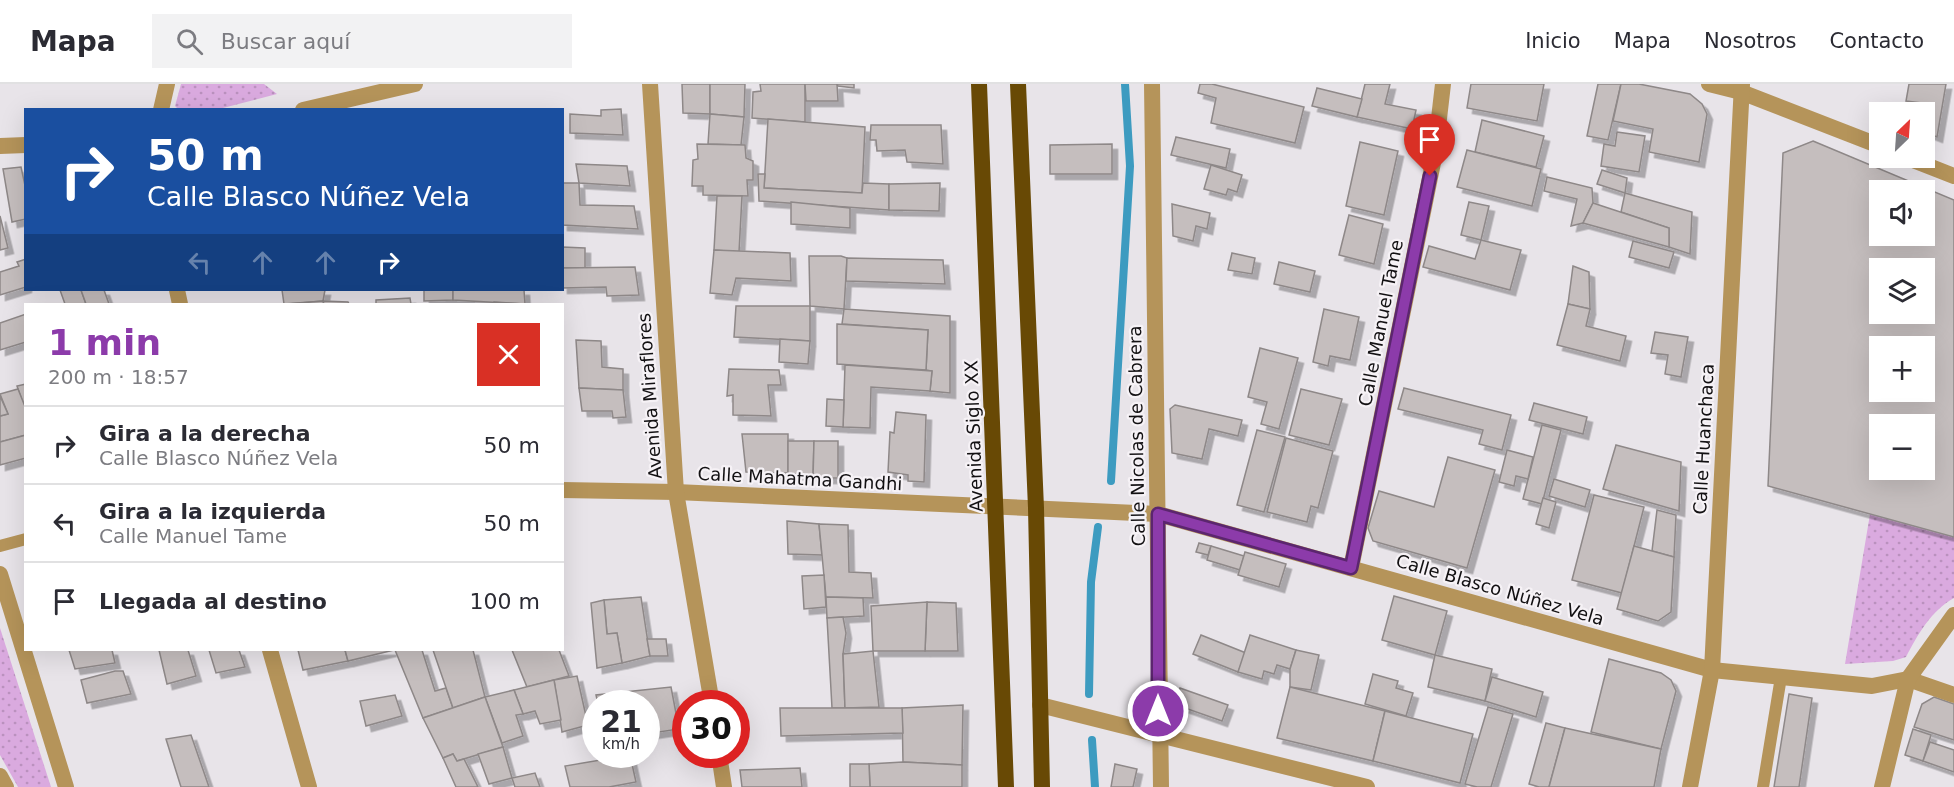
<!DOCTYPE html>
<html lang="es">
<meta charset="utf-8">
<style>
:root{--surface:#fff;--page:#f2f2f3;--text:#2b2b33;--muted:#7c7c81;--line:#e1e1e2;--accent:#8c3baa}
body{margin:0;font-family:"DejaVu Sans",sans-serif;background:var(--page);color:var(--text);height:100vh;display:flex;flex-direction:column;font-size:22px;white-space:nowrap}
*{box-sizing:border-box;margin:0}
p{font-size:20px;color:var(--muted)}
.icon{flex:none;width:33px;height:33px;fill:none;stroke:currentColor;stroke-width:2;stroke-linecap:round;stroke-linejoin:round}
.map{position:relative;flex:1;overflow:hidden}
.side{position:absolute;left:24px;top:219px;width:540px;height:348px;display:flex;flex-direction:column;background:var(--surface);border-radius:0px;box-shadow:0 6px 24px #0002}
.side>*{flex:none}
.banner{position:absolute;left:24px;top:24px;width:540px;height:183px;border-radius:0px;box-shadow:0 6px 24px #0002;background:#1a4fa0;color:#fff;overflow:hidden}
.needle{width:39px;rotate:25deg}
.fabs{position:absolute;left:1869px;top:18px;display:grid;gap:12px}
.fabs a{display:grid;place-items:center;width:66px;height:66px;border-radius:0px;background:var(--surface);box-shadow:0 6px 24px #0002;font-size:30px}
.speed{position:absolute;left:582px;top:606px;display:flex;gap:12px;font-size:30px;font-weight:700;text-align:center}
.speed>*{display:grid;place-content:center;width:78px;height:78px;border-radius:50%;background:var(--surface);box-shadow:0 6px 24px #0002;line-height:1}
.speed small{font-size:15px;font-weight:400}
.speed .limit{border:9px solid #d22;background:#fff;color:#111}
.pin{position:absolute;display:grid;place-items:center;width:51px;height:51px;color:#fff;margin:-62px -26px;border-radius:50% 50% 50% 0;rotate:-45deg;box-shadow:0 0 6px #0007}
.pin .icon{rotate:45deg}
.me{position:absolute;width:66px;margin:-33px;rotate:0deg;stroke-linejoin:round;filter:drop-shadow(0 0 4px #0008)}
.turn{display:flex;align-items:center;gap:21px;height:126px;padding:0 24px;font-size:27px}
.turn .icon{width:78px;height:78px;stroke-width:2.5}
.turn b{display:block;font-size:42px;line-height:51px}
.lanes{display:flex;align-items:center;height:57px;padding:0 24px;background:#0003;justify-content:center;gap:30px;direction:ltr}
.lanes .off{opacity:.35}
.round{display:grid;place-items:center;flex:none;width:63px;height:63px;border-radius:0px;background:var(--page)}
.summary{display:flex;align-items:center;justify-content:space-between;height:102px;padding:0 24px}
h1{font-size:36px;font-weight:700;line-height:45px;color:var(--accent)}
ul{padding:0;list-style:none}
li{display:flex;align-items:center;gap:18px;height:78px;padding:0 24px;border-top:2px solid var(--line)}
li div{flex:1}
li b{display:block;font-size:22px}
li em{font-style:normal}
header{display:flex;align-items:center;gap:36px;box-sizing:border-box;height:84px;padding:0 30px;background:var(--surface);border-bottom:2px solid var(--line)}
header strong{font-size:28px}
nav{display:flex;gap:33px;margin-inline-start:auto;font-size:21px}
.search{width:420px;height:54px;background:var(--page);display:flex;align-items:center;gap:15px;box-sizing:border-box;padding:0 21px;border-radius:0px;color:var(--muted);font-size:22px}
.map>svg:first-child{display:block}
.green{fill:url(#green-dots)}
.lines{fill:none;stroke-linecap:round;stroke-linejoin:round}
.stream{stroke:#3d9bc0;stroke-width:8}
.building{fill:#c5bebe;stroke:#8e8888;stroke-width:1.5;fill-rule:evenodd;filter:url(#shadow)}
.service{stroke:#b5945a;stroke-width:12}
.minor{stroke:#b5945a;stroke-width:16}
.tertiary{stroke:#b5945a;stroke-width:16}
.trunk{stroke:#684905;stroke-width:16}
.route-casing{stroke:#5b266e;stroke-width:15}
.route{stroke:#8c3baa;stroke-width:10}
.labels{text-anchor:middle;stroke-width:4.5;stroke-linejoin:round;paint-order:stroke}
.street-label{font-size:18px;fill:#121012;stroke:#f6f2f6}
</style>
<header>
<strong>Mapa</strong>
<div class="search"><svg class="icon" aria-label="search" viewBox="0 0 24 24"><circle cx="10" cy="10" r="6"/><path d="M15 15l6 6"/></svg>Buscar aquí</div>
<nav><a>Inicio</a><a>Mapa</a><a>Nosotros</a><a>Contacto</a></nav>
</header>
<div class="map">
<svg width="1954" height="703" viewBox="0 0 1954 703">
<defs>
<pattern id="green-dots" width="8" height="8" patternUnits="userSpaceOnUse" patternTransform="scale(1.5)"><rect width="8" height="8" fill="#daaadf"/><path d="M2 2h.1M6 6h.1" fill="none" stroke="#ba91be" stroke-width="1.8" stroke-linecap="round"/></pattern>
<filter id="shadow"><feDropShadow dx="5.5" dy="5.5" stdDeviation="0" flood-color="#0004"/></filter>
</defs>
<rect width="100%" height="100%" fill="#e8e4e9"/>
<g class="green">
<polygon points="181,0 264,0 277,10 219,25 178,25 175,22"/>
<path d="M1870 430 1954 453V514C1931 527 1918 550 1906 573L1893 577 1845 580Z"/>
<polygon points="0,544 51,703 18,703 0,671"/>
</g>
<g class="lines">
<g class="stream">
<polyline points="1111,397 1130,82 1125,0"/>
<polyline points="1089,610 1091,498 1098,443"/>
<polyline points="1092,656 1095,703"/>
</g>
</g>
<g class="building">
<polygon points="682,0 710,0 710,30 683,29"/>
<polygon points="710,0 745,0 744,33 710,30"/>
<polygon points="760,0 805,0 805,38 752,34 753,8 761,7"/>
<polygon points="805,0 837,0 838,17 806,17"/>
<polygon points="837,0 854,0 854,4 838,2"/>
<polygon points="1200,0 1212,0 1304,23 1295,59 1211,39 1216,14 1198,9"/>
<polygon points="1365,0 1390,0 1385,20 1416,26 1412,45 1357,33"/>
<polygon points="1471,0 1544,0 1537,37 1467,24"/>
<polygon points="1598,0 1621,0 1608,56 1587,52"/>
<polygon points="1621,0 1639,0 1690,10 1702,20 1707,30 1699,78 1649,68 1653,45 1613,37"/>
<polygon points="1909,0 1946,0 1937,53 1924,48 1924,28 1920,28 1921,19 1906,17"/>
<polygon points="1317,4 1362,15 1357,33 1312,22"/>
<polygon points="621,25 623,51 570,49 570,30 601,32 601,26"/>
<polygon points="710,30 744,33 741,61 708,60"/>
<polygon points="768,35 865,43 862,109 764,104"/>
<polygon points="1482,36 1544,52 1536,83 1475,68"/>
<polygon points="871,41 941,41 943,80 907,78 905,66 877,67 876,56 870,56"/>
<polygon points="1617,48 1645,52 1639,88 1601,82 1604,60 1615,62"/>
<polygon points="1176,53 1230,65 1226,84 1171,71"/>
<path d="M1813 57 1954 116V453L1768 402 1783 69ZM1880 106H1924V152H1880ZM1880 184H1924V230H1880ZM1880 262H1924V308H1880ZM1880 340H1924V386H1880Z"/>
<polygon points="1360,58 1398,67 1384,131 1346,122"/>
<polygon points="697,60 745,61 746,74 753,77 753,96 747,96 748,112 703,111 703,102 692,102 693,76 698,75"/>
<polygon points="1112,60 1112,90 1050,90 1050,61"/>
<polygon points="1467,66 1541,85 1532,122 1457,103"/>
<polygon points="576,80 627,82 630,102 579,99"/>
<polygon points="1211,81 1242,91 1237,108 1228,105 1226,111 1204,105"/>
<polygon points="21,83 26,106 26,135 12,138 3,85"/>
<polygon points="1602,86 1627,94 1625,109 1597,100"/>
<polygon points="758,90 765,90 764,104 862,109 863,99 889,100 889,126 759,117"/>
<polygon points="1547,93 1592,104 1593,119 1583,139 1571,142 1577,115 1544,107"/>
<polygon points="562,99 579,99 580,121 634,122 638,145 562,141"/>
<polygon points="940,99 939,127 889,126 889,100"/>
<polygon points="1625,109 1692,128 1690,170 1669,163 1669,144 1621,128"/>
<polygon points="717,112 742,112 739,168 714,166"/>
<polygon points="791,118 850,124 850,144 791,140"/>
<polygon points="1469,118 1489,122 1481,156 1461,151"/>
<polygon points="1593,119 1669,144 1669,163 1583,139"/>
<polygon points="1172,120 1210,129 1207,145 1196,142 1193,157 1173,152"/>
<polygon points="1349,131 1383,140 1374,180 1339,171"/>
<polygon points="0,132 8,164 0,166"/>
<polygon points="1481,156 1521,166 1510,206 1423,183 1429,162 1475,175"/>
<polygon points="1633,157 1674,168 1669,184 1629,173"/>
<polygon points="562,163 585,164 585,184 562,184"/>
<polygon points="714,166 790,169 791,197 736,194 732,211 710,209"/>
<polygon points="1232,169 1255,174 1252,190 1228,186"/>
<polygon points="809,172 841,172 847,174 844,225 810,222"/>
<polygon points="847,174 943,176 945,200 846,197"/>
<polygon points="26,175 26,203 0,211 0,188 19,182 17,178"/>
<polygon points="1279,178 1315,187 1310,208 1274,200"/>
<polygon points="1573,182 1589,188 1590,225 1568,220"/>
<polygon points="635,183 639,211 607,212 606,203 562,204 562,184"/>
<polygon points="60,206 81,206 86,220 65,220"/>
<polygon points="81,206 104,206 109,220 86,220"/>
<polygon points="282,206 325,206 323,217 284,220"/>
<polygon points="424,206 453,206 453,216 424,217"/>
<polygon points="453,206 524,206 525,220 453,216"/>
<polygon points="410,214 411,220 376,220 376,216"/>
<polygon points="323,217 324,220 288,220"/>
<polygon points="323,217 348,218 349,220 324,220"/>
<polygon points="494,218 525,220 535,220 494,220"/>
<polygon points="1568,220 1590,225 1586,242 1626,252 1620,277 1557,261"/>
<polygon points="736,222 810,222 810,257 734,253"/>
<polygon points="844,225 950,232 950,309 930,307 932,287 926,286 928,246 842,240"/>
<polygon points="1324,225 1359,233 1350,276 1330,272 1328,282 1313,278"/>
<polygon points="26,230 26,258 0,266 0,239"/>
<polygon points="837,240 928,246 926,286 837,280"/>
<polygon points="1655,248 1688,253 1681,293 1665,290 1668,271 1651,269"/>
<polygon points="780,255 810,257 808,280 779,278"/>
<polygon points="576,256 601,257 602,283 623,285 623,306 579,304"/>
<polygon points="1260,264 1298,274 1279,345 1261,340 1267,318 1248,313"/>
<polygon points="845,281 932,287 930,307 871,303 870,344 843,343"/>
<polygon points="729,285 779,286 781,301 768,301 771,332 733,331 733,311 727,312"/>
<polygon points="26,300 26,325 25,325 17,302"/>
<polygon points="579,304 623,306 626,333 613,334 612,327 582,327"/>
<polygon points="1404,304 1511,331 1502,366 1479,360 1483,346 1398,325"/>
<polygon points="18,305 26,325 26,351 0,358 0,332 8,330 0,310"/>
<polygon points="1301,305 1342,315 1329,361 1289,351"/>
<polygon points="0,312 8,330 0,332"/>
<polygon points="827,315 844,316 843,343 826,342"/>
<polygon points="1534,319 1587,333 1583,350 1529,336"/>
<polygon points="1175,321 1242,336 1238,352 1209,345 1202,375 1172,369 1170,325"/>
<polygon points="896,328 926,331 924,398 908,397 908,391 888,388 890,348 894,349"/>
<polygon points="1542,341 1561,346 1542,420 1523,415"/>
<polygon points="1257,346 1285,353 1264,428 1237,421"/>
<polygon points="742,350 788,350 788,389 746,388"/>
<polygon points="26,351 26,374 0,381 0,358"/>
<polygon points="1286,354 1333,367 1318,424 1311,422 1307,438 1267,428"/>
<polygon points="788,357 814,357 813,392 788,389"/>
<polygon points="814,357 838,357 838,394 813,394"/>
<polygon points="1616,361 1681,378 1679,427 1603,405"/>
<polygon points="1507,366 1533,373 1528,395 1516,392 1514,402 1499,398"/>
<polygon points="1448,373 1495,386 1467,484 1373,457 1368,444 1379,407 1434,423"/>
<polygon points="1554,395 1590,406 1585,423 1549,412"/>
<polygon points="1594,411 1644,423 1622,509 1572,496"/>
<polygon points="1543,414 1556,418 1549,444 1536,440"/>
<polygon points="1657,426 1676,431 1674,473 1652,467"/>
<polygon points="787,437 819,440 822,471 788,470"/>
<polygon points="819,440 848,441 849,488 871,489 873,514 826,513"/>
<polygon points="1199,459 1211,462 1208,471 1196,468"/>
<polygon points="1211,462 1244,472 1240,486 1207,476"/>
<polygon points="1634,462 1674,473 1671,528 1658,537 1617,525"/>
<polygon points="1245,468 1286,480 1279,503 1238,491"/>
<polygon points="824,491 826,523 804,525 802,492"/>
<polygon points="1394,512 1447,527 1435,571 1382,556"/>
<polygon points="641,513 650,572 622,579 617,549 607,550 604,516"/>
<polygon points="826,513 863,514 864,532 827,534"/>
<polygon points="604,516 607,550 617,549 622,579 597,584 591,519"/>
<polygon points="927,518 956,519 958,567 925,567"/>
<polygon points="927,518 925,567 873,567 871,522"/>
<polygon points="843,533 846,549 843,570 845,624 832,624 827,534"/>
<polygon points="1201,551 1246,569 1238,588 1193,570"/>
<polygon points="1250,551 1296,566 1290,585 1277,581 1274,590 1264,587 1262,595 1238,588"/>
<polygon points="647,555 666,555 668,572 650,572"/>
<polygon points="69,566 112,566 115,579 75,585"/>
<polygon points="159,566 188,566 196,592 167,600"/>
<polygon points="209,566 239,566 245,583 216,589"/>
<polygon points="298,566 345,566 348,577 303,586"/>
<polygon points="345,566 394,566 348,577"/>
<polygon points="395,566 422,566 435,607 446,604 453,624 423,634"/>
<polygon points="433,566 473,566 485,613 453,624"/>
<polygon points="512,566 559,566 569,592 527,603"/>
<polygon points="1296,566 1319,571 1311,606 1290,603 1290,585"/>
<polygon points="873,567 879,623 845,624 843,570"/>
<polygon points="1435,571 1492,585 1485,617 1428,603"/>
<polygon points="1609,575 1661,589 1671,596 1676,607 1661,665 1591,648"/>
<polygon points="115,587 123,587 131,610 87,619 81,596"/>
<polygon points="1373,590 1398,597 1396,604 1413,609 1406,632 1365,620"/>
<polygon points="577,592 588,641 562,648 554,596"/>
<polygon points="1492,593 1543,608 1536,633 1485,617"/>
<polygon points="554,596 561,636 540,640 535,627 523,630 514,606"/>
<polygon points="671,603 679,645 646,650 646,620 598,620 596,611"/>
<polygon points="1290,603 1385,627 1373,677 1277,654"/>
<polygon points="1180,604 1228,621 1222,637 1182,623 1178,611"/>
<polygon points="514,606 523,630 516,631 523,652 502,659 485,613"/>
<polygon points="1789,610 1812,614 1799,703 1774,703"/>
<polygon points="395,611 402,632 366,642 360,617"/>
<polygon points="485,613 503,663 457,677 453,670 443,674 423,634"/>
<polygon points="1934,613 1954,620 1954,656 1914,643 1922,620"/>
<polygon points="963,621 962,681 903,678 902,624"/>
<polygon points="1488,623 1513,630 1491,703 1477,703 1465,700"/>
<polygon points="780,624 902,624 903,649 781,652"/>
<polygon points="1385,627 1473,650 1460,699 1373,677"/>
<polygon points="1546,639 1565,644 1549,703 1539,703 1529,700"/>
<polygon points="1565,644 1661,665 1654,703 1549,703"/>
<polygon points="1913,645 1931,651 1923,677 1905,671"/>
<polygon points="191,651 209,703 181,703 166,655"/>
<polygon points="1930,658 1954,666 1954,688 1923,677"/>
<polygon points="503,663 512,694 489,700 478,670"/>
<polygon points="453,670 457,677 464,675 478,703 456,703 443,674"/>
<polygon points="630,671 636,698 609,703 570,703 565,682"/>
<polygon points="903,678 962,681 962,703 870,703 869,680"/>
<polygon points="850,680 869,680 870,703 850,703"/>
<polygon points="1115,680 1137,685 1133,703 1111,703"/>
<polygon points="800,684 802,703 742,703 740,686"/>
<polygon points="535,689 540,703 515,703 512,694"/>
</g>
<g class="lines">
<g class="service">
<polyline points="0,462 26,455"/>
<polyline points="1763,703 1781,593"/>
</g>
<g class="minor">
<polyline points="1152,0 1161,703"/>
<polyline points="1709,0 1741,8 1880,62"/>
<polyline points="161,26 167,0"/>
<polyline points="303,26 415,0"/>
<polyline points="0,62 26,61"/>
<polyline points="1908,74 1954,92"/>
<polyline points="177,206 180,220"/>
<polyline points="562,406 676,408 1158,430 1712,586 1872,602 1908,595 1954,611"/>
<polyline points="1351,484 1435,69 1443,0"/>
<polyline points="0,490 66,703"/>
<polyline points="270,566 309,703"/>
<polyline points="1040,621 1367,703"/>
<polyline points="0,692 6,703"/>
<polyline points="1690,703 1712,586 1742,0"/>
<polyline points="1882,703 1908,595 1954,531"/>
</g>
<g class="tertiary">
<polyline points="650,0 676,408 712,620"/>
<polyline points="719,670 724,703"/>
</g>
<g class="trunk">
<polyline points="979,0 1006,703"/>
<polyline points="1018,0 1036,424 1042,703"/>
</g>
</g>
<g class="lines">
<g class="route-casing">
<polyline id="route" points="1158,627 1158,430 1351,484 1430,92"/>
</g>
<use href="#route" class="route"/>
</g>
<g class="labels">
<g class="street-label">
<text transform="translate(1381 239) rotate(-79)" y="6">Calle Manuel Tame</text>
<text transform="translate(650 312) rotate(-94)" y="6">Avenida Miraflores</text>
<text transform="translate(974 352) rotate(-92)" y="6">Avenida Siglo XX</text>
<text transform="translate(1137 352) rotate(-91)" y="6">Calle Nicolas de Cabrera</text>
<text transform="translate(1704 355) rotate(-87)" y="6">Calle Huanchaca</text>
<text transform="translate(800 395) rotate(3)" y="6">Calle Mahatma Gandhi</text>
<text transform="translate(1500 506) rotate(16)" y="6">Calle Blasco Núñez Vela</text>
</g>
</g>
</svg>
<div class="fabs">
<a><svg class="needle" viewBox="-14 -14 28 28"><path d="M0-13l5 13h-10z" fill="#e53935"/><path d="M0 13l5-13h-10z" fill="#7c7c81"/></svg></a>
<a><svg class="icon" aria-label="sound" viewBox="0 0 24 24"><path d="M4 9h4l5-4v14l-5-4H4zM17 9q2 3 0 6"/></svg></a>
<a><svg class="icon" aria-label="layers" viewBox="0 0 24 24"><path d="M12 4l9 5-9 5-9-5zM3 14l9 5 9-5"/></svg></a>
<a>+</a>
<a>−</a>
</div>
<div class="speed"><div>21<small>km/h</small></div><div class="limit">30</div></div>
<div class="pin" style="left:1430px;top:92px;background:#d93025"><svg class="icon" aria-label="arrive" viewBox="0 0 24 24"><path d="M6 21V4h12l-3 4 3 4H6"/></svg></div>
<svg class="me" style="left:1158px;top:627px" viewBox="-20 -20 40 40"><circle r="17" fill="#8c3baa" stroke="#fff" stroke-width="3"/><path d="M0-11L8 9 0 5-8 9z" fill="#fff"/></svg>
<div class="banner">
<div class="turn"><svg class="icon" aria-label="right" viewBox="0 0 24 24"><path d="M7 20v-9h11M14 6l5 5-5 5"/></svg><div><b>50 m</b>Calle Blasco Núñez Vela</div></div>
<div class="lanes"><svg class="icon off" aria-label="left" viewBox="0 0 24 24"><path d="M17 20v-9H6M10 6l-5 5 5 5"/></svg><svg class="icon off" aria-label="ahead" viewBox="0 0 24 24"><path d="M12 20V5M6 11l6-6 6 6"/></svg><svg class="icon off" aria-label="ahead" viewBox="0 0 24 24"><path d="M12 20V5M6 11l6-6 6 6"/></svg><svg class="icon" aria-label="right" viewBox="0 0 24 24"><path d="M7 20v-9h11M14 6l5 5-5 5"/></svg></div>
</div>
<section class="side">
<div class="summary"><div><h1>1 min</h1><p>200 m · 18:57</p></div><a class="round" style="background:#d93025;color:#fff"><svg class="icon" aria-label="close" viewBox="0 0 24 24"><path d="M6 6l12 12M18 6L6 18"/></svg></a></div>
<ul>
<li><svg class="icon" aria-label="right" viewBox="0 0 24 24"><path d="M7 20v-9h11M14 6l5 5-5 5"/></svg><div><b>Gira a la derecha</b><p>Calle Blasco Núñez Vela</p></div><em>50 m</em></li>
<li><svg class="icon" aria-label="left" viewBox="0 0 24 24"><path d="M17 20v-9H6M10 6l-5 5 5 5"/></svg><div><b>Gira a la izquierda</b><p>Calle Manuel Tame</p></div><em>50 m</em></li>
<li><svg class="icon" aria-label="arrive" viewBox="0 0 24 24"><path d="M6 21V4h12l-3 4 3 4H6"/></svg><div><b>Llegada al destino</b></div><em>100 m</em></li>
</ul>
</section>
</div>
